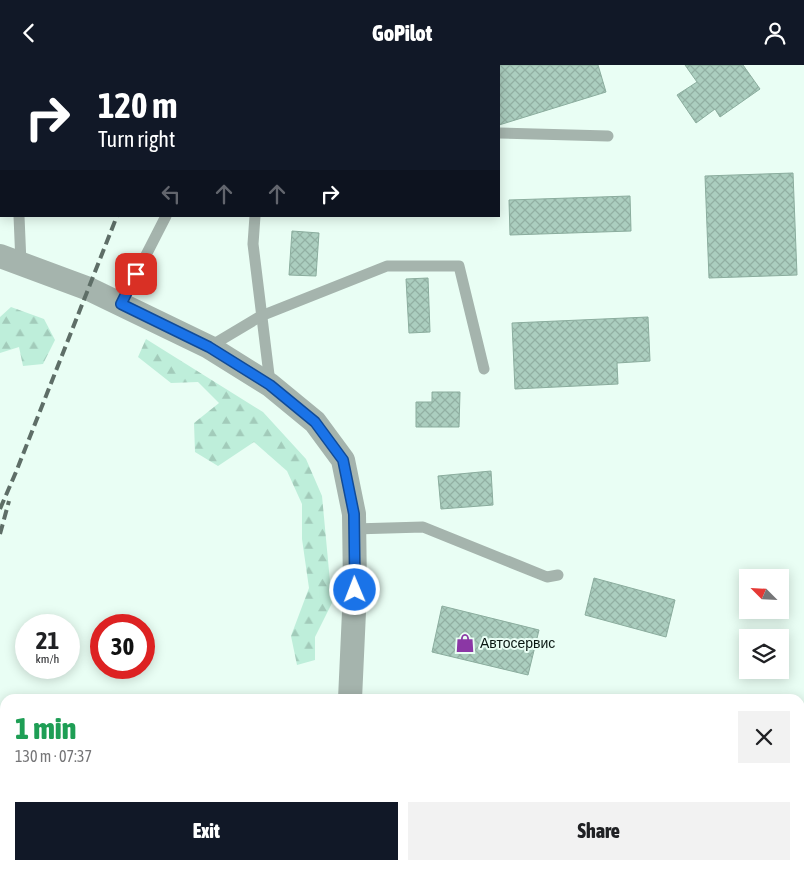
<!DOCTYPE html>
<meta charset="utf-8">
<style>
:root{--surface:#fff;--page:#f2f2f2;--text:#202124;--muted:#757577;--accent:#111827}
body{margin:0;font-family:"Asap Condensed",sans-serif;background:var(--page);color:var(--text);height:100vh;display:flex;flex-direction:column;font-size:19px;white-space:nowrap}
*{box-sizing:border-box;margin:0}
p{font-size:16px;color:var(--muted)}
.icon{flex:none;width:28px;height:28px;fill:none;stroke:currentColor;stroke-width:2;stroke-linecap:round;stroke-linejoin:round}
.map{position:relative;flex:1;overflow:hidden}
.drawer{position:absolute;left:0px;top:629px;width:805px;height:176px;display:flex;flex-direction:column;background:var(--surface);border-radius:15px 15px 0 0;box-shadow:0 2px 12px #0003}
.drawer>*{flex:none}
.guide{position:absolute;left:0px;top:0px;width:500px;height:152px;box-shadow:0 2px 12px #0003;background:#111827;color:#fff;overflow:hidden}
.needle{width:32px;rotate:294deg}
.fabs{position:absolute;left:739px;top:504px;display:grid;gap:10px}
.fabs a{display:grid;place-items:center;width:50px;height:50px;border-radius:0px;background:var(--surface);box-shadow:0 2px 12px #0003;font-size:25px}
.speed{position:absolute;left:15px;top:549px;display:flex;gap:10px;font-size:25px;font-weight:700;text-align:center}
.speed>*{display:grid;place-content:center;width:65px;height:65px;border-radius:50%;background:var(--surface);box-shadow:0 2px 12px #0003;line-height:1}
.speed small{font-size:12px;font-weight:400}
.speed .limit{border:8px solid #d22;background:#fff;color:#111}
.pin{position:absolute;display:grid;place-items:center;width:42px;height:42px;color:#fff;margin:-21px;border-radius:10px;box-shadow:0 2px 8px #0006}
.me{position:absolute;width:55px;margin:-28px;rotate:359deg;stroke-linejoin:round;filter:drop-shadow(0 0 4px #0008)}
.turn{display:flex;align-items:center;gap:18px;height:105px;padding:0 15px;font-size:22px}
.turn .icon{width:65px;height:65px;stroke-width:2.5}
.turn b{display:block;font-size:35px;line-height:42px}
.lanes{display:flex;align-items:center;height:48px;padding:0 15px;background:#0003;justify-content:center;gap:25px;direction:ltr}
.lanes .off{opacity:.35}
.round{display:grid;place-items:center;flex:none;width:52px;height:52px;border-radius:0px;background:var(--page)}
.headline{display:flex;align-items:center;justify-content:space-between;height:85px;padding:0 15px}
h1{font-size:30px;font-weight:800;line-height:38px;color:#1e9e55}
.button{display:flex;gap:10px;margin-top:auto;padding:10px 15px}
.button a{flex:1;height:58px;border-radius:0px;background:var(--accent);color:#fff;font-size:20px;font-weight:800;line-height:58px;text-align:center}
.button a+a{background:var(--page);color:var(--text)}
header{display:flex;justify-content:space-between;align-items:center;height:65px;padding:0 15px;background:var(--accent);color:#fff;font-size:22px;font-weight:800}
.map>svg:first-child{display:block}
.forest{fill:url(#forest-firs)}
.building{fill:url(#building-cross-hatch);stroke:#8bad9e}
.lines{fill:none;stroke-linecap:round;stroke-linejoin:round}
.service{stroke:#a5b4ad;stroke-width:11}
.minor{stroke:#a5b4ad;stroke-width:24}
.rail{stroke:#5e6e67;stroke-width:4;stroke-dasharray:10 5;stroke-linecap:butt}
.route-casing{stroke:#114b97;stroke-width:12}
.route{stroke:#1a73e8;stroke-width:9}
.labels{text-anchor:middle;stroke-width:4;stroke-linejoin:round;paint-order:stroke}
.poi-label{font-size:14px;fill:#091611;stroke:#e9fef4;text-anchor:start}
</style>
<header><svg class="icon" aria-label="back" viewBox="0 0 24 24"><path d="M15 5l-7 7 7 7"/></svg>GoPilot<svg class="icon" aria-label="person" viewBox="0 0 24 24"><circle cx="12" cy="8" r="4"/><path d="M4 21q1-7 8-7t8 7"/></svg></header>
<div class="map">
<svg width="804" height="804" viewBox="0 0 804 804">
<defs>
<pattern id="forest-firs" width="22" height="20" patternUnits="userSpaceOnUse" patternTransform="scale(1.25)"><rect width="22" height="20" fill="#beeeda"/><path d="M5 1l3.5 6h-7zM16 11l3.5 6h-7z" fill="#a2cbba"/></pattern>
<pattern id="building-cross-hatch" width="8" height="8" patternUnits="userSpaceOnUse" patternTransform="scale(1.25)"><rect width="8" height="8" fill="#abcebf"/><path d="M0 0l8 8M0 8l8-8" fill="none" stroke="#92b0a3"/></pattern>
</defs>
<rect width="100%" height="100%" fill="#e9fef4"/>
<g class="forest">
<polygon points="11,242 44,254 55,275 43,299 23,301 19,282 0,288 0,252"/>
<polygon points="146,274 263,347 306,394 322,431 332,538 315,572 315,595 297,600 291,571 309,523 302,474 302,439 287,406 254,377 218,401 195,387 194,358 219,338 198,317 171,318 138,292"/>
</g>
<g class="building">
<polygon points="499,0 598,0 606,27 499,60"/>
<polygon points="685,0 743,0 760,24 720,52 715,44 696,58 677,30 697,17"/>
<polygon points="793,108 797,210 709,213 705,111"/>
<polygon points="630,131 631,166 510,170 509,135"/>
<polygon points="292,166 319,168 316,211 289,210"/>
<polygon points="428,213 430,267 409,268 406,214"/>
<polygon points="648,252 650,296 617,298 618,319 515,324 512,258"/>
<polygon points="432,327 460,327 459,362 416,362 416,337 432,337"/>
<polygon points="491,406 493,440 441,444 438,411"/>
<polygon points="594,513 675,535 666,572 585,550"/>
<polygon points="442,541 539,565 528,610 432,587"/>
</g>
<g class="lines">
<g class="service">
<polyline points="10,0 10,1"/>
<polyline points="284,1 284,0"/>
<polyline points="499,68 608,71"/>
<polyline points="19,151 21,198"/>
<polyline points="255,151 253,179 270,318"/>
<polyline points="121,239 166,151"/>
<polyline points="209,282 261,251 387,201 459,201 484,304"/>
<polyline points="354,464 423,462 547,512 558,510"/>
</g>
<g class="minor">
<polyline points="0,191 89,224 209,282 270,320 315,357 343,395 354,449 355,525 350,634"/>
<polyline points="342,804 342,800"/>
</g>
<g class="rail">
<polyline points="174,1 174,0"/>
<polyline points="0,444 16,407 117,151"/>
<polyline points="0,469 9,436"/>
</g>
</g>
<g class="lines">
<g class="route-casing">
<polyline id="route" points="136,209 121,239 209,282 270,320 315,357 343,395 354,449 355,525"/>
</g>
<use href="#route" class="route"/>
</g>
<defs>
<g id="shop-bare" transform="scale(1.5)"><path d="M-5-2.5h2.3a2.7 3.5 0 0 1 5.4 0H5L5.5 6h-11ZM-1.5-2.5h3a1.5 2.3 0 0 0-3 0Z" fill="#8b37a5" stroke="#e9fef4" stroke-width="2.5" paint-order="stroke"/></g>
</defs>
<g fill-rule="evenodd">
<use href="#shop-bare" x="465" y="578"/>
</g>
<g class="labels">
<g class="poi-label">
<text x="480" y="583">Автосервис</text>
</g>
</g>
</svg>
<div class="fabs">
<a><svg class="needle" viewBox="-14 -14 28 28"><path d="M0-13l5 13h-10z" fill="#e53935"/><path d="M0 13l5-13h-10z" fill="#757577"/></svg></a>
<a><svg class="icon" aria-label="layers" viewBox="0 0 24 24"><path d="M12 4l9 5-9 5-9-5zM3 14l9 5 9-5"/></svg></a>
</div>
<div class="speed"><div>21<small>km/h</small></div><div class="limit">30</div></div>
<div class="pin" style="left:136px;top:209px;background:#d93025"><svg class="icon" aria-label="arrive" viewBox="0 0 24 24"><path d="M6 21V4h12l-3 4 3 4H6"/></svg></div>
<svg class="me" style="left:355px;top:525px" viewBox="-20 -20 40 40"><circle r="17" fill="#1a73e8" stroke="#fff" stroke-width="3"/><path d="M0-11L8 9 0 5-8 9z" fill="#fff"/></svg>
<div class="guide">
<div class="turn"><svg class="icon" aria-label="right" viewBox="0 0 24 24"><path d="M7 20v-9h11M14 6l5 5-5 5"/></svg><div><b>120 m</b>Turn right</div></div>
<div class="lanes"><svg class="icon off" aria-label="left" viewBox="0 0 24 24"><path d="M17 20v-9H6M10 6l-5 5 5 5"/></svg><svg class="icon off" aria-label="ahead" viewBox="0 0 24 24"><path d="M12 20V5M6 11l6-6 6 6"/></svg><svg class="icon off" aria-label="ahead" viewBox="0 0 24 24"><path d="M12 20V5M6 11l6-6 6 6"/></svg><svg class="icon" aria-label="right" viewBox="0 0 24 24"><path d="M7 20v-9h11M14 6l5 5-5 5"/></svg></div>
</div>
<section class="drawer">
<div class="headline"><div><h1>1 min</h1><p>130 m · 07:37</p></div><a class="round"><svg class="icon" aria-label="close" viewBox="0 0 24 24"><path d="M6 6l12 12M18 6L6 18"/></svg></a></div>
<div class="button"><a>Exit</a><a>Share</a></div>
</section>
</div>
